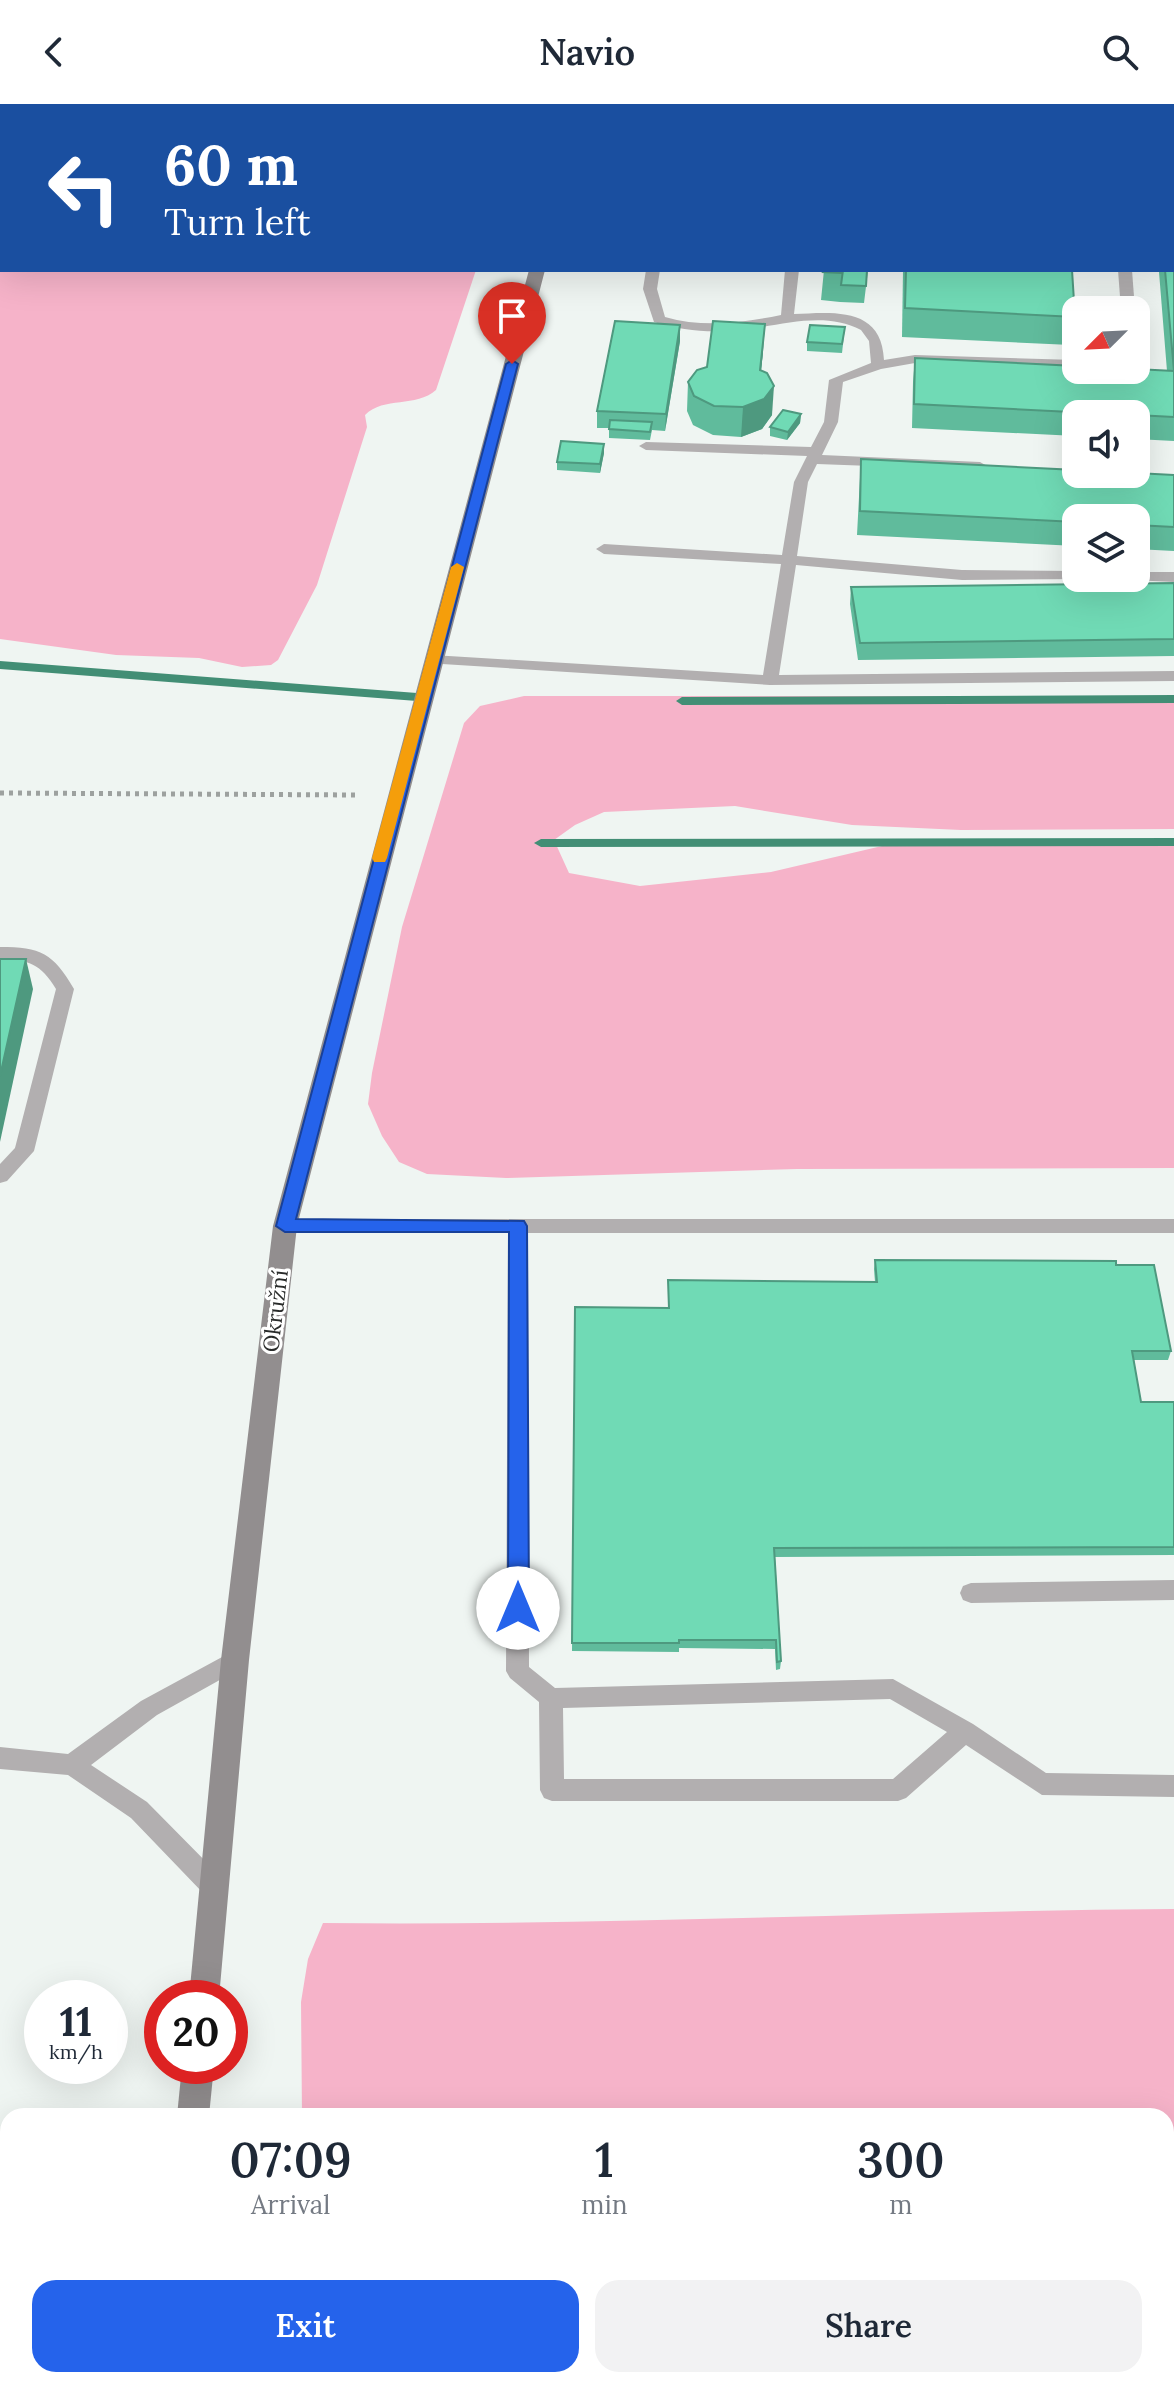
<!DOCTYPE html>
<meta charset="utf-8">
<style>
:root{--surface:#fff;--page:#f2f2f3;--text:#1f2937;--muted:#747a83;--accent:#2563eb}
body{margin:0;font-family:Lora,serif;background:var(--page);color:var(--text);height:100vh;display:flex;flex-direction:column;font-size:30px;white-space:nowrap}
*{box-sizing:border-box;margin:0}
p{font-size:26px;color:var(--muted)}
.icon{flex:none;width:44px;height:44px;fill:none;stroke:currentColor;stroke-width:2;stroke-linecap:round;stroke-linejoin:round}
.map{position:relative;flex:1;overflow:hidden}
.side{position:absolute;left:0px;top:2004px;width:1174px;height:280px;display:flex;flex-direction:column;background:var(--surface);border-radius:24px 24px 0 0;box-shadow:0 8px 32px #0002}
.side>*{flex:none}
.hud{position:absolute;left:0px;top:0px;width:1174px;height:168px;box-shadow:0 8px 32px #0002;background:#1a4fa0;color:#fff;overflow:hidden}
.needle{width:52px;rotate:246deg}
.fabs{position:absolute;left:1062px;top:192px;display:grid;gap:16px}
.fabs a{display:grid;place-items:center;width:88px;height:88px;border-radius:16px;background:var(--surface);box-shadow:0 8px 32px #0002;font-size:40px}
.speed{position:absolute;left:24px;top:1876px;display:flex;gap:16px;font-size:40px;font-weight:700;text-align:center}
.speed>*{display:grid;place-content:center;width:104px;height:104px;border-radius:50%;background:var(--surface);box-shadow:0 8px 32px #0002;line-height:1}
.speed small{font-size:20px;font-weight:400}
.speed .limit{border:12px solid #d22;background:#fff;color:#111}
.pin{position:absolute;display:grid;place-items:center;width:68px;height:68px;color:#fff;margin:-82px -34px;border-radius:50% 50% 50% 0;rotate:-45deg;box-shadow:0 0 8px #0007}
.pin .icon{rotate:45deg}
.me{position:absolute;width:88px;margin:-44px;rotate:0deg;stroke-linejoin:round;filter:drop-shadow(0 0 6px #0008)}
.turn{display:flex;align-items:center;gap:28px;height:168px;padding:0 32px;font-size:36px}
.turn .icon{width:104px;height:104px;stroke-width:2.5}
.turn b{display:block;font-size:56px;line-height:68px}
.eta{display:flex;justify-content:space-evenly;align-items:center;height:136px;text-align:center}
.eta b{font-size:48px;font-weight:600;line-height:56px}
.button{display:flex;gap:16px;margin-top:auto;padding:16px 32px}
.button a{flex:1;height:92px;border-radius:24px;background:var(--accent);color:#fff;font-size:32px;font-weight:600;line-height:92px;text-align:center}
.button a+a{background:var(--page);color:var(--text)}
header{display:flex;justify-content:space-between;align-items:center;height:104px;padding:0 32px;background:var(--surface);font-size:36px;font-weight:600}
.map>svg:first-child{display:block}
.green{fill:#f6b3c9}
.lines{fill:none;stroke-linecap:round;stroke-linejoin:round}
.stream{fill:#428e75;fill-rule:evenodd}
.path{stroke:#9da19f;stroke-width:5;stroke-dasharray:4 5;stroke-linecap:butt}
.lane{fill:#b2afb0;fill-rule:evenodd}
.secondary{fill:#928e8f;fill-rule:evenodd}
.wall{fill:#60bb9c}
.shaded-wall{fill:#4e997f}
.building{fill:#70dab5;stroke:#4e997f;stroke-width:2}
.route{fill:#2563eb;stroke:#184099;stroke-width:2}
.slow{fill:#f59e0b}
.labels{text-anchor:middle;stroke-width:6;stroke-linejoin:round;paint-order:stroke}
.street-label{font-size:22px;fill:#292b2a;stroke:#fff}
</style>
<header><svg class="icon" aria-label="back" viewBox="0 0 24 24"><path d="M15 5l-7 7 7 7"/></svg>Navio<svg class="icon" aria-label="search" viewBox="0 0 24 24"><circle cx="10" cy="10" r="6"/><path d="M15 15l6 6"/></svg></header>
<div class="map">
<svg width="1174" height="2284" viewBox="0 0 1174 2284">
<rect width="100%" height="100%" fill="#eff5f2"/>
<g class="green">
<path d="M0 165 476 166 436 286C416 304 384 292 365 311L367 323 317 481 278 556 271 561 242 563 199 554 116 551 0 535Z"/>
<polygon points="524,592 1174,592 1174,725 961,726 852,721 735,702 604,708 575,721 554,736 569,769 640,782 771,768 882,742 1031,737 1174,741 1174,1064 797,1065 506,1074 427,1070 399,1058 382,1032 368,1000 372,969 402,823 464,619 480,602"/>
<path d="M1174 1805V2093H1166V2012H302L301 1898 308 1855 323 1819C607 1822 890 1807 1174 1805Z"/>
</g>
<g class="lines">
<g class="stream">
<polygon points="2,13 2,20 0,21 0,14"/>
<polygon points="0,557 417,589 423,593 417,597 0,565"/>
<polygon points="1174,591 1174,599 682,601 676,597 682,593"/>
<polygon points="1174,734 1174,742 541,743 534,739 541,735"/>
</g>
<polyline class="path" points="0,689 359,691"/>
<g class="lane">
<polygon points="470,0 482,0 469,2"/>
<polygon points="683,0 695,0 682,2"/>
<rect x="982" y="0" width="12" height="2"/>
<rect x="1172" y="80" width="2" height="8"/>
<rect x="1172" y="133" width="2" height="8"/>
<path d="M646 166H660L657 185 665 213C703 224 742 219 781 211L785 166H799L794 210C835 208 882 203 884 256L915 251 1076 256V264L915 259 881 265 843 278 838 318 822 351 980 358 987 362 980 366 817 360 808 378 797 452 962 466 1076 467V474L1081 475 962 476 796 461 779 571 1174 567V577L770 581 426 559V553L432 551 763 571 781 460 604 450 596 445 604 440 782 451 794 378 807 352 646 346 639 342 646 338 811 343 824 318 829 276 871 259 869 237 861 226C824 206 779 222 740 226 710 229 683 227 654 218L643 185Z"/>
<polygon points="1118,166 1132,166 1135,206 1121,206"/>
<polygon points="1136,468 1174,468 1174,478 1131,476 1129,474 1136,474"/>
<path d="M0 843C41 843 53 849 74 885L34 1047 7 1077 0 1079V1060L15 1044 56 885C41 860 28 855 0 855Z"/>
<path d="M285 1115H1174V1129H528L529 1563 555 1584 893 1575 973 1620 1046 1669 1174 1671V1693L1042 1691 966 1641 906 1694 898 1697H552L544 1694 540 1686 539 1598 510 1574 506 1567 508 1129H285L278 1127 275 1122 278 1117ZM890 1595 947 1628 893 1675H564L563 1604Z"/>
<polygon points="1174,1476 1174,1496 971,1499 963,1496 960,1489 963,1482 971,1479"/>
<polygon points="235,1546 243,1549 246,1556 243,1563 157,1611 91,1661 147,1698 223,1775 226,1783 223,1791 214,1794 205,1791 131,1714 68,1671 0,1665 0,1643 68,1650 141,1597"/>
<polygon points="547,2276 575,2276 577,2284 549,2284"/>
</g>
<g class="secondary">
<rect x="575" y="0" width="14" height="2"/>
<polygon points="529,166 545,166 297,1122 249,1556 219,1894 189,1894 221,1556 273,1122"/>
<polygon points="182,1962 214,1962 209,2012 177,2012"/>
<rect x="156" y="2276" width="34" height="8"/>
</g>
</g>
<g class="wall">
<polygon points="1172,89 1174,89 1174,126 1172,125"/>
<polygon points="1174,146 1174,353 1174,337 1136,335 1136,310 1076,310 1076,332 912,324 913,278 915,254 1167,267 1159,168 1159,166 1165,166"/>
<polygon points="824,166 868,166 864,199 840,198 841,187 840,198 821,196"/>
<polygon points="903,166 1072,166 1075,213 1071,241 902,233"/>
<polygon points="680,221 680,237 665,327 652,326 650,336 609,334 609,324 597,324 597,307"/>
<polygon points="845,223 842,249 807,247 807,238"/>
<polygon points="763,248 761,267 772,311 762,325 741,333 713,331 693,321 687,307 688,278"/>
<polygon points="801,310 800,319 787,336 770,332 770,323"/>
<polygon points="604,349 600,369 557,366 557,358"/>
<polygon points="861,355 1174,371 1174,447 1136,445 1136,414 1076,414 1076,442 857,431"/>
<polygon points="1174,479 1174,552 858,556 850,500 851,483"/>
<polygon points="875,1156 1116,1161 1171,1247 1168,1256 1134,1256 1141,1298 1174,1298 1174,1451 775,1453 781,1557 780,1565 776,1566 775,1545 679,1544 679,1548 572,1547 575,1203 669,1204 668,1176 875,1178 874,1165"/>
</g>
<g class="shaded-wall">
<polygon points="765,220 763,248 758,295 760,266"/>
<polygon points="680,221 680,237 665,327 666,310"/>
<polygon points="774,282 772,311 762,325 741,333 743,303"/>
<polygon points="801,310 800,319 787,336 788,328"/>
<polygon points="604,340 604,349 600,369 600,360"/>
<polygon points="26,855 33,885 0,1038 0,972"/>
</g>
<g class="building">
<polygon points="246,0 424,0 423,2 245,2"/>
<rect x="703" y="0" width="216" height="2"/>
<rect x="1172" y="89" width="2" height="20"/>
<polygon points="1172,146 1174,146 1174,313 1136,311 1136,310 1111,310 914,300 915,254 1076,262 1076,266 1136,265 1174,267 1165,166 1172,166"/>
<polygon points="824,166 843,166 842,169 823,168"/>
<polygon points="843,166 867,166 866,182 841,181"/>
<polygon points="906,166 1072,166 1075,213 905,204"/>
<polygon points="615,217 680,221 666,310 597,307"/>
<polygon points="713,217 765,220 760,266 767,269 774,282 764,295 743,303 714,302 694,292 688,278 697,266 707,263"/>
<polygon points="810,221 845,223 842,240 807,238"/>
<polygon points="783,306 801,310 788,328 770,323"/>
<polygon points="610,316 652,318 650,328 609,325"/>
<polygon points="561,337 604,340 600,360 557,358"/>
<polygon points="861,355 1076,366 1076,370 1136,369 1174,371 1174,423 1136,421 1136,414 1076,414 1076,418 860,407"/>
<polygon points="1174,479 1174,535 860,539 851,483"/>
<polygon points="0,855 26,855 0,972"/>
<polygon points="875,1156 1116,1157 1116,1161 1154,1161 1171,1247 1132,1247 1141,1298 1174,1298 1174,1443 774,1444 781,1557 777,1558 776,1536 679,1536 679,1539 572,1539 575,1203 669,1204 668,1176 877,1178"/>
</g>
<polygon class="route" points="512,256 518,260 296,1115 524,1117 527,1122 529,1504 526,1510 518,1513 511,1510 508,1504 509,1128 285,1128 276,1122 506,260"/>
<polygon class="slow" points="457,459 464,463 387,754 385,758 374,758 372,754 451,463"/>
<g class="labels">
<g class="street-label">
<text transform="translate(275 1207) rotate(-83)" y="8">Okružní</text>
</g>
</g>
</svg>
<div class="fabs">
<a><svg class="needle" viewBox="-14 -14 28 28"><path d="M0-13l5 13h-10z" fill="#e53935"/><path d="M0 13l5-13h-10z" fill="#747a83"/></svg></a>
<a><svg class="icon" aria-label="sound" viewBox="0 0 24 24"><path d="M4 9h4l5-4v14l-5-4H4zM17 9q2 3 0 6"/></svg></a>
<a><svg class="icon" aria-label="layers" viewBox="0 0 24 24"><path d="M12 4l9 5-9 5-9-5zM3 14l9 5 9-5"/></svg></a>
</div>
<div class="speed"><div>11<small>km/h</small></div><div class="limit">20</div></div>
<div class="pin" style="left:512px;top:260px;background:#d93025"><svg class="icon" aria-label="arrive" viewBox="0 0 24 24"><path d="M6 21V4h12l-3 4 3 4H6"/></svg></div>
<svg class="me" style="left:518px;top:1504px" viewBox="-20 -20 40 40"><circle r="19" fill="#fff"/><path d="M0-13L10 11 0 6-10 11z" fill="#2563eb"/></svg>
<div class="hud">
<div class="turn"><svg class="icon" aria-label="left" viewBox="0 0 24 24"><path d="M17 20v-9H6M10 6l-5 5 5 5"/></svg><div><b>60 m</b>Turn left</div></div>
</div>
<section class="side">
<div class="eta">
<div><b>07:09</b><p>Arrival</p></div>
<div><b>1</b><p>min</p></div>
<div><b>300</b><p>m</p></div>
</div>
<div class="button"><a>Exit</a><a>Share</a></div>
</section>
</div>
